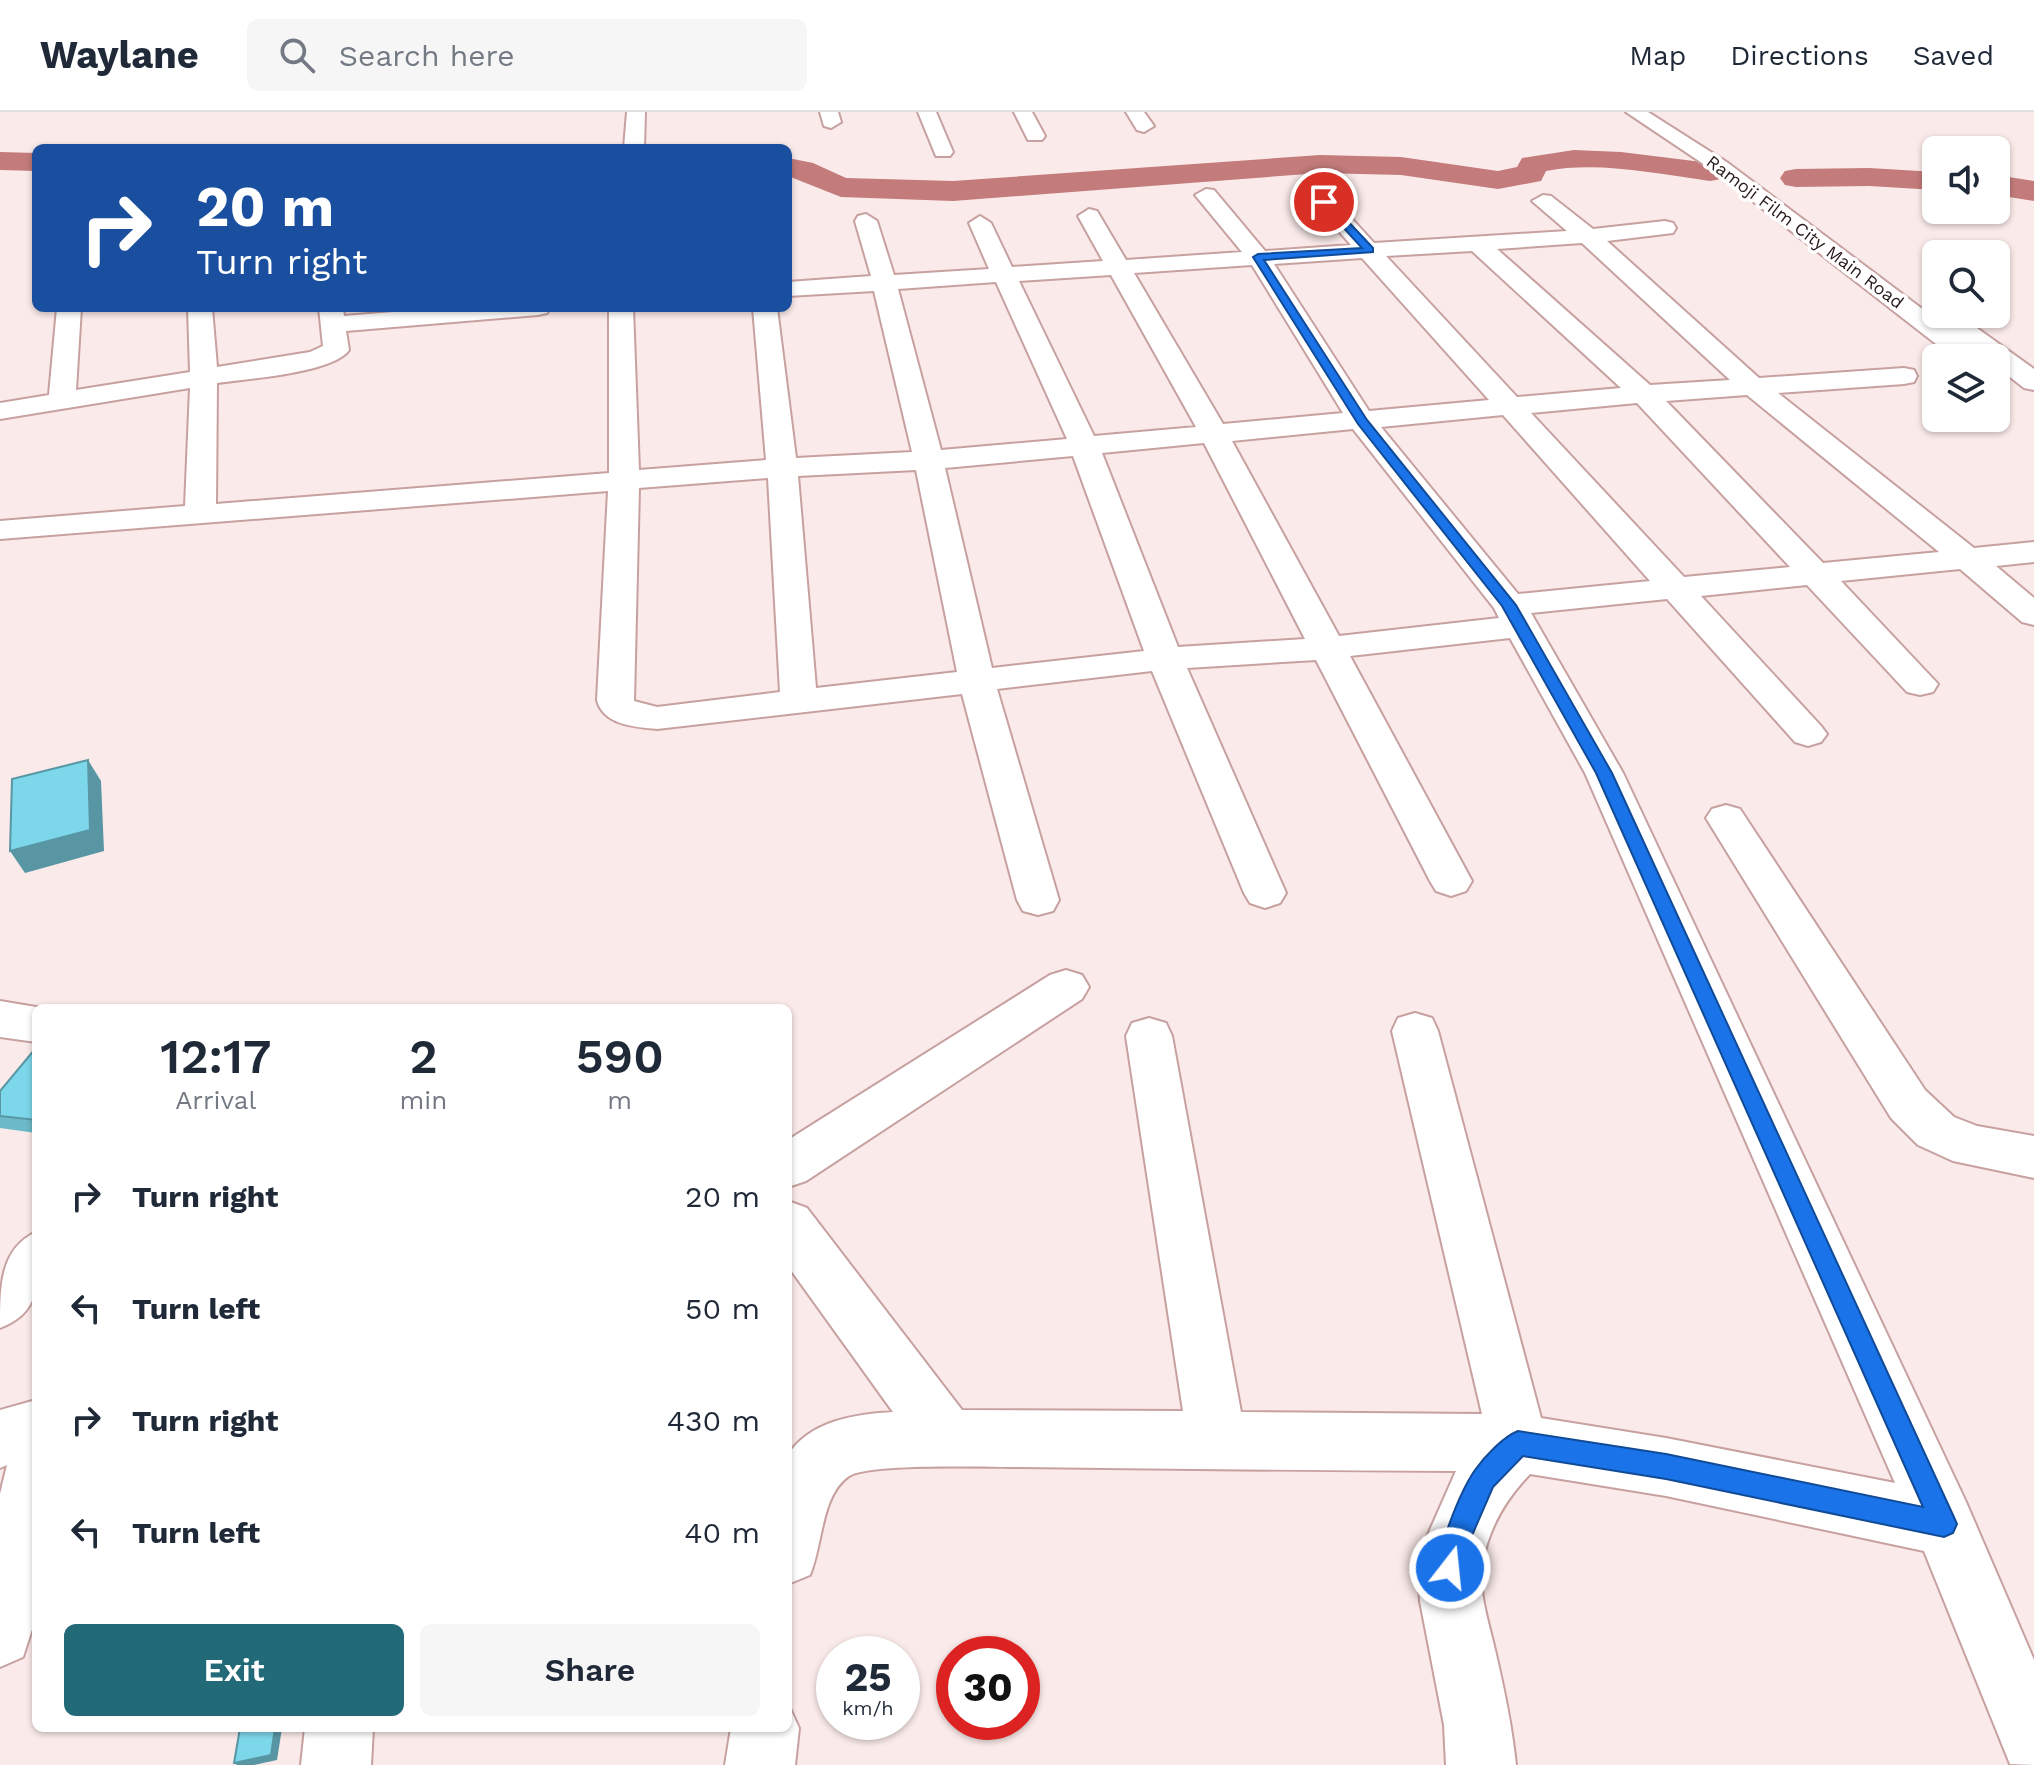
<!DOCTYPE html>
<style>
:root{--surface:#fff;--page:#f6f6f7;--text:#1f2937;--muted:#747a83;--line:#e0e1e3;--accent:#236a78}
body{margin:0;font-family:"Work Sans",sans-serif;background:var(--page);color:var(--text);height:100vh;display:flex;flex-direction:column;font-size:30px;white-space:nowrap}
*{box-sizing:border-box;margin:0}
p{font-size:26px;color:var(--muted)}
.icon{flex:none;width:44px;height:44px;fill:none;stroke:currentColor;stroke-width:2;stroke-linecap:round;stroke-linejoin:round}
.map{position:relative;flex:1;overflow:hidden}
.sheet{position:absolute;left:32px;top:892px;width:760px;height:728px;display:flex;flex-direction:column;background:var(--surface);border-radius:12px;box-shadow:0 2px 6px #0004}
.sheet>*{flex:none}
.top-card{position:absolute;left:32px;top:32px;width:760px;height:168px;border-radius:12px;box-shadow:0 2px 6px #0004;background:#1a4fa0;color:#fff;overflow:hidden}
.fabs{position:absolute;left:1922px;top:24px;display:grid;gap:16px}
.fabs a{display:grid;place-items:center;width:88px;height:88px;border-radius:12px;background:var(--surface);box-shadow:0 2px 6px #0004;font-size:40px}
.speed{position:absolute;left:816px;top:1524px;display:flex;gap:16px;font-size:40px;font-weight:700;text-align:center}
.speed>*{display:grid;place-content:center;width:104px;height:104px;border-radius:50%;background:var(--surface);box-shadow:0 2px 6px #0004;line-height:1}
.speed small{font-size:20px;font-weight:400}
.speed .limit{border:12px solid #d22;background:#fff;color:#111}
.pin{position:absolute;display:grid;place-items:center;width:68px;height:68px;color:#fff;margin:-34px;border:4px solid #fff;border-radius:50%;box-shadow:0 2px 8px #0007}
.me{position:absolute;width:88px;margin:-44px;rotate:16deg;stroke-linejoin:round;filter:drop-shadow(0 0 6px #0008)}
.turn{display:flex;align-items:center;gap:28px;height:168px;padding:0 32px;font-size:36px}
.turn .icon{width:104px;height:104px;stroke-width:2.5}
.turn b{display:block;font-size:56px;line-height:68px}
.eta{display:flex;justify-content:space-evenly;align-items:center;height:136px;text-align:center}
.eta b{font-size:48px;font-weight:600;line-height:56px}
.primary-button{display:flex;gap:16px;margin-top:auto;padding:16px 32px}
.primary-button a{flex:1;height:92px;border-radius:12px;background:var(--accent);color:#fff;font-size:32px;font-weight:600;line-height:92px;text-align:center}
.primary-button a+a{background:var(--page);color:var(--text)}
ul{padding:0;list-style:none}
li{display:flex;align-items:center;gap:24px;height:112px;padding:0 32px}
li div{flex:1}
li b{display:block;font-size:30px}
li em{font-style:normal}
header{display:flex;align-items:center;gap:48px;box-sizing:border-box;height:112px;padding:0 40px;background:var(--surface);border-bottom:2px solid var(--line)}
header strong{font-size:38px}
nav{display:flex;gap:44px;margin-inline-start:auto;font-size:28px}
.search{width:560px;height:72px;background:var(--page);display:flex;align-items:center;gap:20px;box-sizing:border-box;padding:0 28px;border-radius:12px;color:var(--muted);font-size:30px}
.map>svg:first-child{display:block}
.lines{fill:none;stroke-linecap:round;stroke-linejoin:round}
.river{fill:#c37b7b;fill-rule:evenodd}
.minor-casing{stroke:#c7a1a0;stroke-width:4}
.minor{fill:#fff;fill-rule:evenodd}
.wall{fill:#6cb9c9}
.shaded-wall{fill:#5896a4}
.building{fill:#7dd7ea;stroke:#5896a4;stroke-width:2}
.route{fill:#1a73e8;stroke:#114b97;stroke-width:2}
.labels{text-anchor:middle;stroke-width:7;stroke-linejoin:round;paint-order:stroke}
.far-street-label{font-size:18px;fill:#281a1a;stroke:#fff}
</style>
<header>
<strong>Waylane</strong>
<div class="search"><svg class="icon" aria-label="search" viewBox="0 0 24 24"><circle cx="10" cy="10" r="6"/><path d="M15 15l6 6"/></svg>Search here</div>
<nav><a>Map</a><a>Directions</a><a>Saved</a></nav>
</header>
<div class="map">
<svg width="2034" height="1653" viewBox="0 0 2034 1653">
<rect width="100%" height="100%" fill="#faeae9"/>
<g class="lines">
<g class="river">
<path d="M1574 38 1621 40 1710 51 1721 53 1726 60 1721 67 1710 69C1657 62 1599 49 1546 59L1541 69 1498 77 1401 63 1320 61 953 89 841 85 788 64V46L813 51 846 66 953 69 1320 43 1401 45 1498 59 1517 55 1522 46Z"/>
<polygon points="0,40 36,41 36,59 0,58"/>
<polygon points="1869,56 1936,60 1936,78 1869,74 1796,75 1785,73 1780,66 1785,59 1796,57"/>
<polygon points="1996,63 2034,69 2034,89 1996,83"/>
</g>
<g class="minor-casing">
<g id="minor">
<polygon points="627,0 645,0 644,36 624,36"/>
<polygon points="820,0 838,0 841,10 831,16 824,14"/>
<polygon points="918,0 936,0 953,40 950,44 936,44"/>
<polygon points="1014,0 1032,0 1045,24 1042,28 1028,28"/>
<polygon points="1126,0 1144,0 1154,14 1144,20 1137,18"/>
<polygon points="1626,0 1648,0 1728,51 1941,211 1945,206 1963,206 2034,257 2034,278 2024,276 1996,254 1996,246 1954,246 1714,59"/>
<path d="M1206 77 1214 78 1265 139 1351 133 1313 90 1324 84 1332 85 1374 131 1567 119 1532 89 1543 83 1551 84 1593 117 1665 109 1673 111 1676 116 1673 121 1607 129 1759 266 1904 256 1914 258 1917 264 1914 270 1904 272 1778 281 1974 436 2034 430V450L1996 454 2034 486V513L2022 510 1960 457 1841 469 1938 572 1933 580 1920 583 1907 580 1807 473 1701 484 1821 614 1827 622 1821 630 1808 634 1795 630 1667 487 1531 501 1623 661 1966 1390 2034 1548V1653L2010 1652 1924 1439 1666 1384 1530 1362C1505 1388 1488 1417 1482 1453 1478 1480 1489 1511 1495 1538 1504 1576 1512 1614 1516 1653H1446L1444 1613 1420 1489 1418 1456 1426 1427 1456 1359C1310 1358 1165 1357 1019 1355 989 1355 869 1351 849 1364 821 1383 823 1432 810 1463L788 1472V1343C810 1309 855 1302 893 1300L788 1154V1089L807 1096 962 1298 1183 1299 1126 924 1132 911 1149 906 1166 911 1172 924 1241 1300 1482 1302 1392 919 1398 906 1415 901 1432 906 1438 919 1541 1306 1666 1326 1895 1371 1585 661 1510 526 1350 544 1472 769 1466 779 1451 784 1436 779 1430 769 1316 548 1187 556 1286 781 1280 791 1265 796 1250 791 1244 781 1152 559 997 577 1059 788 1053 799 1038 803 1023 799 1017 788 962 582 657 617C635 615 603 613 597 588L608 379 0 427V409L185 394 190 276 0 307V291L49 283 57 196H81L76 278 190 260 188 196H212L217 255 310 240 323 234 319 196H343L344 204 442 196H550L547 201 538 203 346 219 349 238C333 261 246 267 217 271L216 392 609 361V196H633L639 358 766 348 753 196H777L796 346 912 340 874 179 788 184V170L871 164 855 109 858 104 866 102 877 109 894 163 989 157 969 111 980 104 991 111 1012 155 1103 149 1078 104 1089 97 1097 99 1126 148 1242 140 1195 83ZM1582 131 1730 268 1650 273 1497 137ZM1472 139 1621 276 1517 285 1386 144ZM1362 146 1489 288 1369 299 1274 152ZM1252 153 1343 301 1223 312 1134 161ZM1111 163 1196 315 1094 324 1019 169ZM996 170 1067 327 941 338 898 177ZM1747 283 1939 440 1823 451 1666 289ZM1637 291 1790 455 1684 465 1531 301ZM1503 303 1650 469 1518 482 1381 315ZM1353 317 1494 496 1499 506 1339 524 1232 329ZM1204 331 1305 527 1178 535 1102 341ZM1073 344 1144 539 992 556 945 356ZM916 358 957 560 816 576 798 364ZM768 366 780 580 657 595 634 589 639 376Z"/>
<polygon points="1726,693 1740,697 1925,978 1954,1005 1977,1014 2034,1024 2034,1066 1953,1049 1918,1033 1891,1006 1706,706 1712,697"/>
<polygon points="1066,858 1082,863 1089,875 1082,887 806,1069 788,1075 788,1028 1050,863"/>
<polygon points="0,889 42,896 36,896 36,930 0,925"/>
<path d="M36 1120C36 1162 47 1198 0 1216 0 1174 0 1137 36 1120Z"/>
<polygon points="36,1288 36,1505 23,1545 0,1555 0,1382 7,1353 0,1356 0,1298"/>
<polygon points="788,1592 799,1616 795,1653 725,1653 731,1616 788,1616"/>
<polygon points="305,1616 373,1616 371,1653 301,1653"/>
</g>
</g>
<use href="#minor" class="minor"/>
</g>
<polygon class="wall" points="36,937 36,1021 0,1016 0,979"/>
<g class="shaded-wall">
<polygon points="88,648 101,669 104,739 25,761 10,739"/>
<polygon points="275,1616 282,1616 277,1648 254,1653 237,1653 234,1651"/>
</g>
<g class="building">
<polygon points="88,648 90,718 10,739 12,667"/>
<polygon points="35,937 36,937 36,1008 0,1004 0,979"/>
<polygon points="240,1616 275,1616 271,1643 234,1651"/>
</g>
<path class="route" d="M1321 88H1328L1373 136V140L1264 148 1367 308 1516 493 1612 661 1953 1403 1957 1412 1953 1421 1944 1425 1666 1367 1523 1344 1493 1375 1470 1428 1460 1465 1450 1469 1441 1465C1432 1444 1462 1377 1475 1358 1485 1344 1503 1325 1518 1319L1666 1342 1923 1395 1596 661 1502 494 1358 312 1253 145 1258 142 1362 136 1321 91Z"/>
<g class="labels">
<g class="far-street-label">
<text transform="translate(1805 120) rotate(37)" y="6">Ramoji Film City Main Road</text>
</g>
</g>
</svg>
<div class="fabs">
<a><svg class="icon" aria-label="sound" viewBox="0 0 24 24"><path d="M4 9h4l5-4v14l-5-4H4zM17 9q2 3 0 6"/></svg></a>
<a><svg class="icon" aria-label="search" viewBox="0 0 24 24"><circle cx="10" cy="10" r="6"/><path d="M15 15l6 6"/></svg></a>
<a><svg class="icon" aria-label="layers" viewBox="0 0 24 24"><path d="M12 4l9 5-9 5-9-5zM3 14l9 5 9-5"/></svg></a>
</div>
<div class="speed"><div>25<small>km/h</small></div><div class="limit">30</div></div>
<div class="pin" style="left:1324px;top:90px;background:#d93025"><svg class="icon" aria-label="arrive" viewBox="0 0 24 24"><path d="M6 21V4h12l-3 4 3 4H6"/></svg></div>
<svg class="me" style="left:1450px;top:1456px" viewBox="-20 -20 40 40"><circle r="17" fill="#1a73e8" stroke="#fff" stroke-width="3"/><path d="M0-11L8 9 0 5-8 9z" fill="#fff"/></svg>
<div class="top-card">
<div class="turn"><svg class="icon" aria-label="right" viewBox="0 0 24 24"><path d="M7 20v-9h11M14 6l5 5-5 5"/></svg><div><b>20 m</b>Turn right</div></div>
</div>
<section class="sheet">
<div class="eta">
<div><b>12:17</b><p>Arrival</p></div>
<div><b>2</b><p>min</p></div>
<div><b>590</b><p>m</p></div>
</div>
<ul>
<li><svg class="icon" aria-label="right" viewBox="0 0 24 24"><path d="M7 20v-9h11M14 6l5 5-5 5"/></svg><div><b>Turn right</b></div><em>20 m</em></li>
<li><svg class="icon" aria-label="left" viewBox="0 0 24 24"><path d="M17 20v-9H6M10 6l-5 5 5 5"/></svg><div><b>Turn left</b></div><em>50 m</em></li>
<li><svg class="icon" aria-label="right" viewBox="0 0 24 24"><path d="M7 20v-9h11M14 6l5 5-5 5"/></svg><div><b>Turn right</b></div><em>430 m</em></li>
<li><svg class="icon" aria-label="left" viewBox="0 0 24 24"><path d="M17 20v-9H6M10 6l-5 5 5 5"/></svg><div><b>Turn left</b></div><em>40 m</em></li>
</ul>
<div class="primary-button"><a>Exit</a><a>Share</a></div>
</section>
</div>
